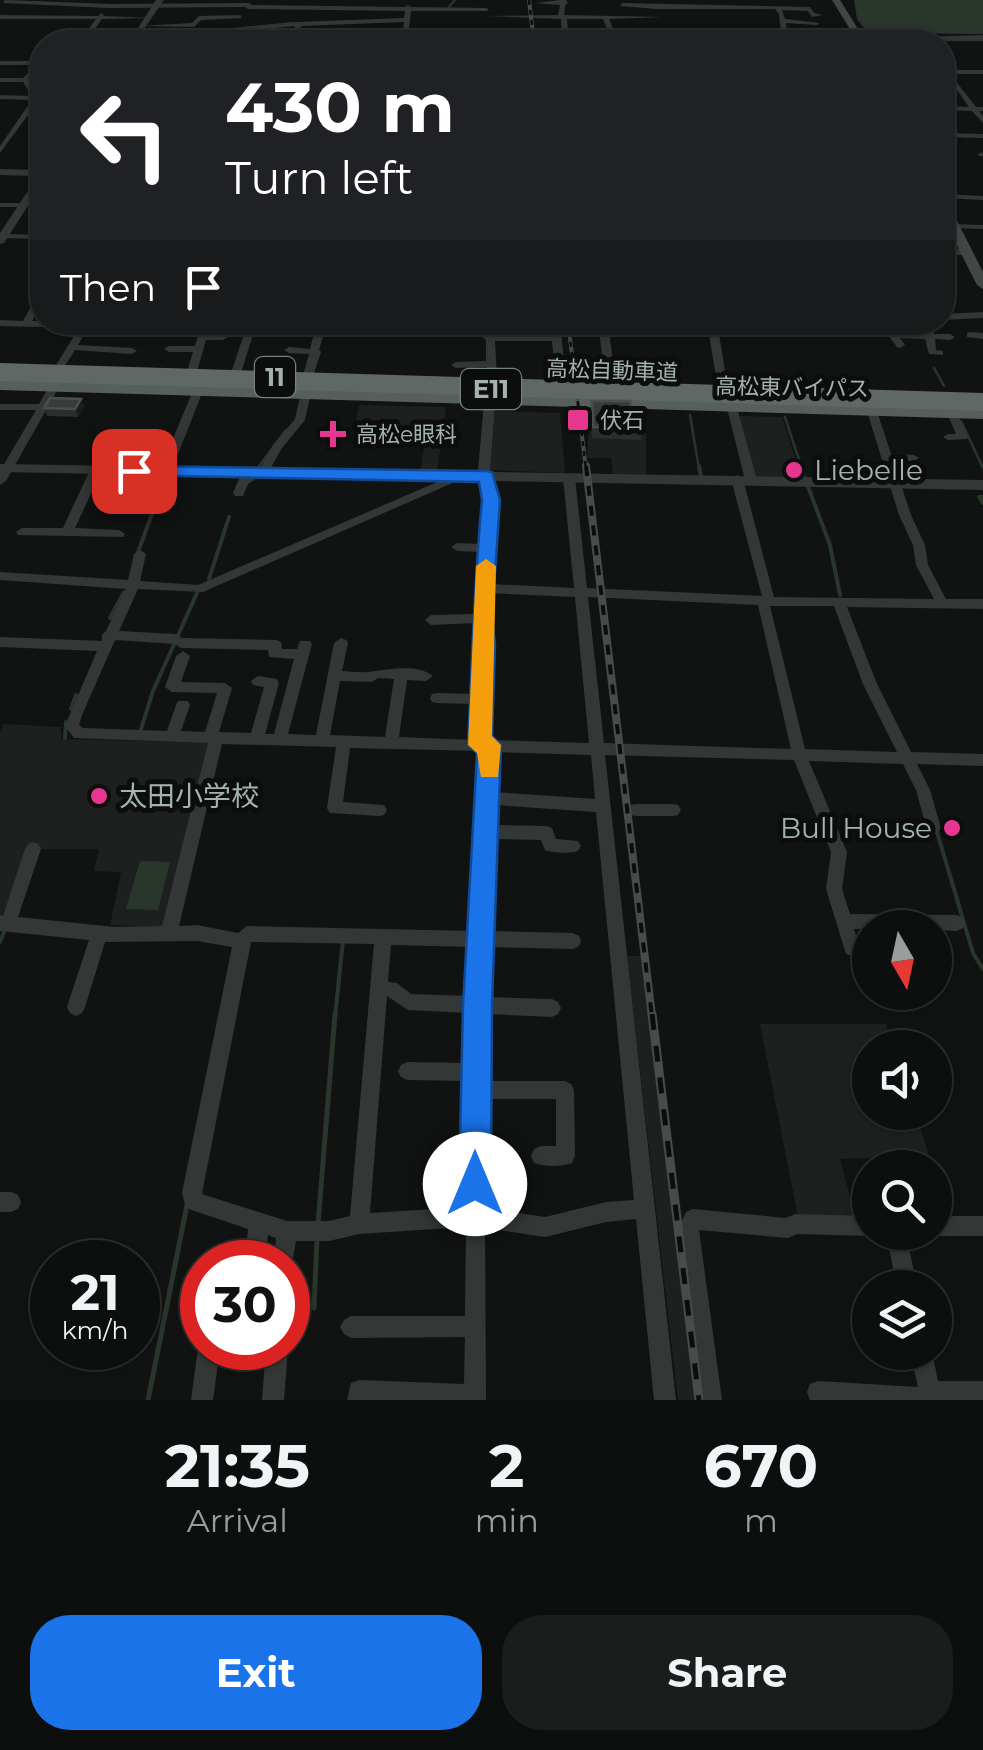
<!DOCTYPE html>
<meta charset="utf-8">
<style>
:root{--surface:#0d0e0e;--page:#1b1c1c;--text:#f1f3f6;--muted:#9a9c9e;--line:#2d2e2e;--accent:#1a73e8}
body{margin:0;font-family:Montserrat,"Noto Sans JP",sans-serif;background:var(--page);color:var(--text);height:100vh;display:flex;flex-direction:column;font-size:38px;white-space:nowrap}
*{box-sizing:border-box;margin:0}
p{font-size:32px;color:var(--muted)}
.icon{flex:none;width:55px;height:55px;fill:none;stroke:currentColor;stroke-width:2;stroke-linecap:round;stroke-linejoin:round}
.map{position:relative;height:1400px;overflow:hidden}
.details{display:flex;flex-direction:column;background:var(--surface);flex:1}
.details>*{flex:none}
.top-card{position:absolute;left:30px;top:30px;width:925px;height:305px;border-radius:40px;box-shadow:0 2px 8px #0004,0 0 0 2px var(--line);background:#202124;color:#fff;overflow:hidden}
.needle{width:65px;rotate:171deg}
.tools{position:absolute;left:852px;top:910px;display:grid;gap:20px}
.tools a{display:grid;place-items:center;width:100px;height:100px;border-radius:50%;background:var(--surface);box-shadow:0 2px 8px #0004,0 0 0 2px var(--line);font-size:50px}
.speed{position:absolute;left:30px;top:1240px;display:flex;gap:20px;font-size:50px;font-weight:700;text-align:center}
.speed>*{display:grid;place-content:center;width:130px;height:130px;border-radius:50%;background:var(--surface);box-shadow:0 2px 8px #0004,0 0 0 2px var(--line);line-height:1}
.speed small{font-size:25px;font-weight:400}
.speed .limit{border:15px solid #d22;background:#fff;color:#111}
.pin{position:absolute;display:grid;place-items:center;width:85px;height:85px;color:#fff;margin:-42px;border-radius:20px;box-shadow:0 5px 15px #0006}
.me{position:absolute;width:110px;margin:-55px;rotate:0deg;stroke-linejoin:round;filter:drop-shadow(0 0 8px #0008)}
.turn{display:flex;align-items:center;gap:35px;height:210px;padding:0 30px;font-size:45px}
.turn .icon{width:130px;height:130px;stroke-width:2.5}
.turn b{display:block;font-size:70px;line-height:85px}
.then{display:flex;align-items:center;height:95px;padding:0 30px;background:#0003;gap:20px;font-size:38px}
.eta{display:flex;justify-content:space-evenly;align-items:center;height:170px;text-align:center}
.eta b{font-size:60px;font-weight:700;line-height:70px}
.action{display:flex;gap:20px;margin-top:auto;padding:20px 30px}
.action a{flex:1;height:115px;border-radius:40px;background:var(--accent);color:#fff;font-size:40px;font-weight:700;line-height:115px;text-align:center}
.action a+a{background:var(--page);color:var(--text)}
.map>svg:first-child{display:block}
.built{fill:#1d201f}
.water{fill:#29362c}
.lines{fill:none;stroke-linecap:round;stroke-linejoin:round}
.stream-far2{stroke:#29362c;stroke-width:2.5}
.stream-far1{stroke:#29362c;stroke-width:4}
.stream{stroke:#29362c;stroke-width:5}
.minor{fill:#333836;fill-rule:evenodd}
.tertiary{fill:#333836;fill-rule:evenodd}
.secondary{fill:#414745;fill-rule:evenodd}
.trunk{fill:#575f5c;fill-rule:evenodd}
.rail-far2-casing{stroke:#464c4a;stroke-width:4}
.rail-far1-casing{stroke:#464c4a;stroke-width:8}
.rail-casing{stroke:#464c4a;stroke-width:9}
.rail-far2{stroke:#0c0e0e;stroke-width:2.5;stroke-dasharray:5;stroke-linecap:butt}
.rail-far1{stroke:#0c0e0e;stroke-width:4;stroke-dasharray:10;stroke-linecap:butt}
.rail{stroke:#0c0e0e;stroke-width:5;stroke-dasharray:16;stroke-linecap:butt}
.motorway-bridge{stroke:#5f6864;stroke-width:18}
.wall{fill:#2a2e2d}
.shaded-wall{fill:#1b1d1d}
.building{fill:#373c3a;stroke:#484f4c;stroke-width:2.5}
.route{fill:#1a73e8;stroke:#114b97;stroke-width:2.5}
.slow{fill:#f59e0b}
.poi-dot{fill:#e6368e;stroke:#0c0e0e;stroke-width:4}
.labels{text-anchor:middle;stroke-width:10;stroke-linejoin:round;paint-order:stroke}
.far-street-label{font-size:22px;fill:#a4b3ac;stroke:#0c0e0e}
.far-poi-label{font-size:22px;fill:#a4b3ac;stroke:#0c0e0e;text-anchor:start}
.shield{fill:#0c0e0e;stroke:#76827d;stroke-width:2.5}
.shield-label{font-size:25px;font-weight:bold;fill:#a4b3ac}
.poi-label{font-size:28px;fill:#a4b3ac;stroke:#0c0e0e;text-anchor:start}
</style>
<div class="map">
<svg width="983" height="1400" viewBox="0 0 983 1400">
<rect width="100%" height="100%" fill="#111313"/>
<g class="built">
<polygon points="359,405 446,407 437,472 420,472 425,440 353,437"/>
<polygon points="495,411 560,413 565,473 490,470"/>
<polygon points="590,411 646,413 646,475 613,474 611,458 587,458"/>
<polygon points="737,416 782,417 802,479 753,478"/>
<polygon points="4,724 61,727 62,739 212,743 165,927 110,925 121,872 94,871 99,849 26,849 5,914 0,918 0,732"/>
<polygon points="627,956 649,956 705,1400 678,1400"/>
<polygon points="760,1024 886,1024 894,1047 870,1048 870,1112 915,1113 933,1167 901,1167 897,1157 840,1159 856,1220 799,1222"/>
</g>
<g class="water">
<polygon points="854,0 983,0 983,34 868,33 857,19"/>
<polygon points="140,861 170,862 158,910 126,909"/>
</g>
<g class="lines">
<g class="stream-far2">
<polyline points="449,7 455,0"/>
<polyline points="147,38 294,23"/>
<polyline points="908,40 983,40"/>
<polyline points="105,42 126,40"/>
<polyline points="42,67 34,76 42,91"/>
<polyline points="42,71 39,76 42,88"/>
<polyline points="934,368 944,386"/>
<polyline points="690,415 699,469"/>
<polyline points="785,417 802,469"/>
<polyline points="961,421 983,468"/>
<polyline points="257,469 286,430"/>
</g>
<g class="stream-far1">
<polyline points="699,466 701,478"/>
<polyline points="801,466 805,479"/>
<polyline points="97,474 129,475"/>
<polyline points="807,484 830,545 840,595"/>
<polyline points="983,497 979,497 983,503"/>
<polyline points="138,552 166,476 162,476"/>
<polyline points="209,579 229,517"/>
<polyline points="110,618 124,592"/>
<polyline points="71,709 76,695"/>
<polyline points="141,729 153,691 197,593"/>
<polyline points="65,738 66,722"/>
<polyline points="937,832 973,953 983,969"/>
<polyline points="0,942 4,932"/>
<polyline points="335,1017 343,940"/>
</g>
<g class="stream">
<polyline points="318,1224 335,1014"/>
<polyline points="314,1308 317,1239"/>
<polyline points="148,1400 187,1205"/>
</g>
<g class="minor">
<polygon points="5,0 111,4 249,3 252,5 405,7 408,5 411,7 487,8 489,11 411,11 408,35 495,38 492,40 405,39 402,36 317,35 315,39 310,38 314,31 403,32 404,22 301,26 298,37 295,39 278,37 292,35 295,26 233,32 230,30 298,22 404,18 405,11 248,9 245,7 108,8 3,3"/>
<polygon points="560,0 566,0 568,3 565,5 564,15 664,17 609,19 617,38 613,42 607,42 611,38 603,19 567,19 569,42 563,42 561,19 486,16 558,15 560,5 535,3"/>
<polygon points="622,3 810,7 814,13 823,15 812,17 808,11 782,10 785,19 820,23 817,25 786,23 787,32 860,34 857,36 671,35 669,32 781,32 779,14 775,9 656,9 620,6"/>
<polygon points="102,13 104,16 151,18 102,19 85,42 79,42 96,19 0,19 0,15 98,16"/>
<polygon points="240,15 242,18 201,20 194,27 140,26 192,23 199,16"/>
<polygon points="267,31 270,33 267,42 129,42 228,38 262,40"/>
<polygon points="983,35 983,39 859,41 856,39"/>
<polygon points="42,60 42,65 28,80 39,96 42,96 42,100 39,100 0,153 0,146 32,100 0,99 0,95 32,96 23,82 0,82 0,78 23,78"/>
<polygon points="944,71 948,71 976,107 983,107 983,111 979,111 983,116 983,123 972,111 942,110 942,106 969,107"/>
<polygon points="942,133 983,134 983,138 942,137"/>
<polygon points="982,152 983,156 979,156 978,154"/>
<polygon points="942,194 983,196 983,200 942,198"/>
<polygon points="0,203 24,203 28,205 24,207 0,207"/>
<polygon points="951,224 983,225 983,229 954,228 950,226"/>
<polygon points="0,234 42,235 42,239 0,238"/>
<polygon points="942,249 967,249 971,252 967,255 942,255"/>
<polygon points="42,291 42,302 32,321 91,322 78,345 132,348 137,351 132,354 75,350 61,372 55,372 53,370 79,328 0,326 0,320 23,321 38,294"/>
<polygon points="983,312 983,318 942,320 942,314"/>
<polygon points="107,322 116,322 110,334 107,335 102,332"/>
<polygon points="148,322 157,322 152,332 144,330"/>
<polygon points="202,322 212,322 208,334 223,334 228,337 223,340 206,340 196,375 191,378 186,375 193,352 169,352 164,349 169,346 195,346"/>
<polygon points="248,322 257,322 240,376 231,378 230,376"/>
<polygon points="317,322 327,322 319,350 321,352 312,379 307,382 302,379 309,354 289,353 284,350 289,347 310,349"/>
<polygon points="353,322 363,322 359,337 351,335"/>
<path d="M485 322H495V335H552L550 322H560L564 361 560 366 597 367 605 387 596 389 590 372H555L554 385 545 387 544 373 554 361 552 341H495L497 379 490 471 497 500 490 584 574 588 563 478 569 474 575 478 587 588 762 596 731 479 737 475 743 479 774 597 934 599 916 565 913 545 899 515 867 411 872 408 877 411 891 454 914 455 919 458 914 461H893L911 515 925 545 928 565 946 599H983V609L847 607 877 684 911 752 983 754V766L917 764 930 790 941 828 938 833 933 835 928 833 916 790 903 764 809 761 847 852 842 889 850 914 957 915 963 918 965 923 963 928 957 931 935 930V928L854 929 860 948 858 954 852 956 846 954 826 889 831 852 794 760 605 755 676 1400H654L636 1219 606 1222 545 1237 485 1228 486 1400H347L351 1383 359 1380 464 1384 465 1337 351 1338 344 1334 340 1327 344 1320 351 1316H465L466 1227 359 1234 329 1241H296L291 1269 288 1271V1262H274L276 1238 268 1235 265 1262H245L248 1229 186 1208 182 1193 232 947 197 941 105 942 85 1007 82 1013 76 1016 70 1013 67 1007 89 940 0 931V915L3 916 25 849 28 844 33 842 38 844 41 849 18 917 115 927 162 926 208 743 74 738 65 726 97 651 0 647V637L102 641V635L106 631 126 589 0 580V572L128 580 134 554 140 550 146 554 140 581 198 585 456 474H464V478L203 592 138 589 119 631 176 634 182 638 276 640 281 642 282 649H297L300 641H310L312 644 288 734 316 735 334 643 341 638 346 640 348 643 342 671C350 671 360 673 368 672 385 670 417 663 433 676L426 681 407 680 399 737 473 740 475 704 437 703 432 702 430 698 432 694 437 693 475 694 477 645 475 623 431 625 425 620 431 615 475 614 481 552 457 551 451 547 457 543 481 544 485 500 478 471 487 367 456 368 451 365 456 362 486 361V340L483 338 486 336V330H455L450 327 455 324ZM489 593 575 597 589 743 487 740 491 645 487 618ZM588 597 758 605 791 749 604 743ZM770 606H834L863 684 897 752 805 749ZM115 640 175 644 181 648 268 650 269 657 294 659 274 734H265L279 683 277 679 258 676 251 681 253 685 264 687 251 733 219 732 232 688 225 683 181 682 190 656 183 651 176 656 165 687 172 692 217 693 205 732 181 731 190 705 188 701H178L176 705 167 731 83 728 79 725 82 715ZM378 678 394 679 385 737 330 735 340 681 372 682ZM222 744 336 747 327 808 330 813 379 816 384 815 387 810 384 805 343 802 350 748 482 751 473 931 247 926 238 933 197 925 179 926ZM496 752 591 755 595 799 494 792ZM494 805 596 812 634 1200 606 1202 545 1217 485 1208V1099H556V1146H541L534 1149 531 1156 534 1163C545 1167 561 1167 572 1163L575 1156 574 1090 571 1084 565 1081H485L486 1014 552 1017 558 1014 561 1008 558 1002 552 999 487 997 489 947 573 949 579 946 581 941 579 936 573 933 489 931 493 839 541 840 545 850C554 853 569 854 578 851L581 846 578 841 556 839 552 828 547 826 493 825ZM251 942 374 944 350 1216 329 1221H287L202 1194ZM391 945 472 947 470 996 411 994 397 983 388 982ZM387 996 408 1010 469 1013 467 1063 407 1062 401 1065 398 1071 401 1077 407 1080 467 1081 466 1207 370 1213Z"/>
<polygon points="598,322 608,322 616,387 611,390 606,387"/>
<polygon points="707,322 717,322 728,389 727,391 723,392 718,389"/>
<polygon points="743,322 753,322 752,333 746,333"/>
<polygon points="778,322 842,322 838,325 782,325"/>
<polygon points="922,322 932,322 934,334 950,334 955,337 950,340 935,339 936,350 943,351 943,355 929,354 925,339 900,338 905,345 900,348 897,347 888,335 893,332 924,333"/>
<polygon points="970,332 983,333 983,339 967,337 967,333"/>
<polygon points="54,384 59,387 6,481 0,485 0,471 36,410 0,410 0,404 39,404 50,385"/>
<polygon points="197,390 202,393 171,472 165,475 161,474 159,472 192,393"/>
<polygon points="305,394 310,397 305,420 282,448 269,471 248,484 243,496 235,496 233,493 239,479 261,467 273,445 295,419 300,397"/>
<polygon points="732,405 737,408 757,480 755,482 751,484 745,480 727,408"/>
<polygon points="952,410 957,413 968,437 967,439 948,440 943,437 948,434 956,434 947,413"/>
<polygon points="96,467 102,470 75,528 119,530 125,534 123,537 18,535 16,532 22,528 63,528 90,470"/>
<polygon points="636,804 673,804 678,805 681,810 678,815 673,816 636,816 631,815 628,810 631,805"/>
<polygon points="0,1192 11,1192 18,1195 21,1202 18,1209 11,1212 0,1212"/>
<polygon points="693,1209 786,1218 795,1214 870,1216 870,1232 877,1232 870,1236 797,1234 788,1238 699,1230 722,1400 700,1400 679,1227 686,1212"/>
<polygon points="935,1216 983,1216 983,1236 935,1236 928,1233 935,1232"/>
<polygon points="886,1232 906,1232 917,1288 897,1288"/>
<polygon points="201,1340 202,1348 220,1348 213,1400 191,1400 198,1348"/>
<polygon points="266,1348 288,1348 284,1400 262,1400"/>
<polygon points="910,1352 932,1352 938,1381 983,1381 983,1400 810,1400 807,1392 810,1384 818,1381 918,1387"/>
</g>
<g class="tertiary">
<polygon points="156,0 164,0 135,42 129,42"/>
<rect x="0" y="61" width="42" height="4"/>
<rect x="942" y="70" width="41" height="4"/>
<polygon points="0,169 42,170 42,184 4,243 0,244 0,233 38,176 0,175"/>
<polygon points="0,464 983,480 983,490 0,472"/>
</g>
<g class="secondary">
<polygon points="832,0 840,0 866,42 858,42"/>
<polygon points="942,200 948,203 983,272 983,289 977,285 942,216"/>
</g>
<polygon class="trunk" points="0,380 983,409 983,419 0,390"/>
<g class="rail-far2-casing">
<g id="rail-far2">
<polyline points="529,0 534,42"/>
<polyline points="568,322 586,469"/>
</g>
</g>
<g class="rail-far1-casing">
<polyline id="rail-far1" points="586,466 652,1017"/>
</g>
<g class="rail-casing">
<polyline id="rail" points="652,1014 699,1400"/>
</g>
<use href="#rail-far2" class="rail-far2"/>
<use href="#rail-far1" class="rail-far1"/>
<use href="#rail" class="rail"/>
<polyline class="motorway-bridge" points="0,372 983,402"/>
</g>
<g class="wall">
<polygon points="81,399 84,407 78,417 47,416 44,408"/>
<polygon points="592,401 631,409 642,428 641,440 592,438"/>
</g>
<polygon class="shaded-wall" points="81,399 84,407 78,417 75,409"/>
<g class="building">
<polygon points="50,398 81,399 75,409 44,408"/>
<polygon points="592,401 630,401 631,409 640,410 642,428 593,427"/>
</g>
<path class="route" d="M134 466 486 471 492 472 500 500 492 618 495 646 492 736 501 745 492 1006 491 1184 487 1196 475 1200 464 1196 459 1184 463 1006 477 753 468 745C472 663 474 582 482 500L479 482 127 475V467Z"/>
<polygon class="slow" points="486,559 496,566 492,736 501,745 498,777 481,777 477,753 468,745 476,566"/>
<g class="poi-dot">
<rect x="566" y="408" width="24" height="24" rx="5"/>
<path d="M328 419h10v10h10v10h-10v10h-10v-10h-10v-10h10z"/>
<circle cx="794" cy="470" r="10"/>
<circle cx="99" cy="796" r="10"/>
<circle cx="952" cy="828" r="10"/>
</g>
<g class="labels">
<g class="far-street-label">
<text transform="translate(612 370) rotate(2)" y="8">高松自動車道</text>
<text transform="translate(792 387) rotate(1)" y="8">高松東バイパス</text>
</g>
<g class="far-poi-label">
<text x="600" y="428">伏石</text>
<text x="356" y="442">高松e眼科</text>
</g>
<g class="shield">
<rect x="255" y="357" width="40" height="40" rx="8"/>
<rect x="461" y="369" width="60" height="40" rx="8"/>
</g>
<g class="shield-label">
<text x="275" y="386">11</text>
<text x="491" y="398">E11</text>
</g>
<g class="poi-label">
<text x="814" y="480">Liebelle</text>
<text x="119" y="806">太田小学校</text>
<text x="932" y="838" text-anchor="end">Bull House</text>
</g>
</g>
</svg>
<div class="tools">
<a><svg class="needle" viewBox="-14 -14 28 28"><path d="M0-13l5 13h-10z" fill="#e53935"/><path d="M0 13l5-13h-10z" fill="#9a9c9e"/></svg></a>
<a><svg class="icon" aria-label="sound" viewBox="0 0 24 24"><path d="M4 9h4l5-4v14l-5-4H4zM17 9q2 3 0 6"/></svg></a>
<a><svg class="icon" aria-label="search" viewBox="0 0 24 24"><circle cx="10" cy="10" r="6"/><path d="M15 15l6 6"/></svg></a>
<a><svg class="icon" aria-label="layers" viewBox="0 0 24 24"><path d="M12 4l9 5-9 5-9-5zM3 14l9 5 9-5"/></svg></a>
</div>
<div class="speed"><div>21<small>km/h</small></div><div class="limit">30</div></div>
<div class="pin" style="left:134px;top:471px;background:#d93025"><svg class="icon" aria-label="arrive" viewBox="0 0 24 24"><path d="M6 21V4h12l-3 4 3 4H6"/></svg></div>
<svg class="me" style="left:475px;top:1184px" viewBox="-20 -20 40 40"><circle r="19" fill="#fff"/><path d="M0-13L10 11 0 6-10 11z" fill="#1a73e8"/></svg>
<div class="top-card">
<div class="turn"><svg class="icon" aria-label="left" viewBox="0 0 24 24"><path d="M17 20v-9H6M10 6l-5 5 5 5"/></svg><div><b>430 m</b>Turn left</div></div>
<div class="then">Then<svg class="icon" aria-label="arrive" viewBox="0 0 24 24"><path d="M6 21V4h12l-3 4 3 4H6"/></svg></div>
</div>
</div>
<section class="details">
<div class="eta">
<div><b>21:35</b><p>Arrival</p></div>
<div><b>2</b><p>min</p></div>
<div><b>670</b><p>m</p></div>
</div>
<div class="action"><a>Exit</a><a>Share</a></div>
</section>
